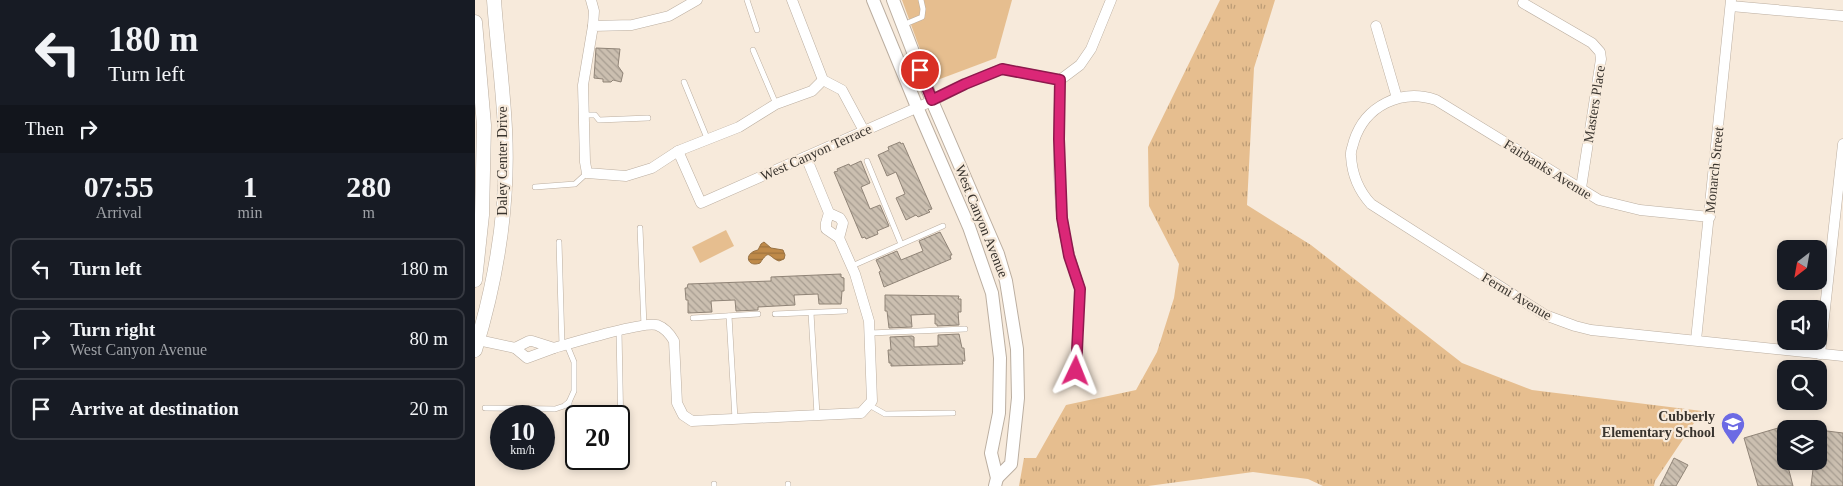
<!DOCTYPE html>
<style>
:root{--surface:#171b24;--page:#242831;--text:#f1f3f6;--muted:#9ea1a6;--line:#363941}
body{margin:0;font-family:"Times New Roman",serif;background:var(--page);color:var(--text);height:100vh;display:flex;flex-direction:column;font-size:19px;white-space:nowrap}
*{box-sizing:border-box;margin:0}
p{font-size:16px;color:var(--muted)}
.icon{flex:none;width:28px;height:28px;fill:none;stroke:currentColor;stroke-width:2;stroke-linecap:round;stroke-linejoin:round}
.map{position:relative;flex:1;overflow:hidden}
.drawer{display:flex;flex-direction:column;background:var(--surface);width:475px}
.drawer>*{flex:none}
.banner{background:#171b24;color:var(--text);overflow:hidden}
.needle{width:32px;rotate:211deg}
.fabs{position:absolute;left:1302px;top:240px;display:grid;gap:10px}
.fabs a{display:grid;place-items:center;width:50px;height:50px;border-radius:10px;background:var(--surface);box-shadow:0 2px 8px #0003;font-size:25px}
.speed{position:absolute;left:15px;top:405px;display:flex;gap:10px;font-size:25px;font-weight:700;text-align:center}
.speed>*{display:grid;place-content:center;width:65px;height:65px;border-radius:50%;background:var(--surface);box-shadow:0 2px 8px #0003;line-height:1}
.speed small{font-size:12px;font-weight:400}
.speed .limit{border:2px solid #111;border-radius:8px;background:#fff;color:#111}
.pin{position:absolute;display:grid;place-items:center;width:42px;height:42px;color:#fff;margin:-21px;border:2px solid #fff;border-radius:50%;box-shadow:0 1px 5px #0007}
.me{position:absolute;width:55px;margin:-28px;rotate:2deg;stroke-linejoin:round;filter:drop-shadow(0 0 4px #0008)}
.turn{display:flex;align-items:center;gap:18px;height:105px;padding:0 25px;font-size:22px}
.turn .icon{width:65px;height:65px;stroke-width:2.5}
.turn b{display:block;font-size:35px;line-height:42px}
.then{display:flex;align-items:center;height:48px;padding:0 25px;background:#0003;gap:10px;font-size:19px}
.eta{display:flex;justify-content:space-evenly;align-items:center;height:85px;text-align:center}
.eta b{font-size:30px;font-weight:800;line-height:35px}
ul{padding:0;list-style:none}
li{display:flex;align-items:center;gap:15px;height:62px;margin:0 10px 8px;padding:0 15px;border:2px solid var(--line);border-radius:10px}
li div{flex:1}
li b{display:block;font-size:19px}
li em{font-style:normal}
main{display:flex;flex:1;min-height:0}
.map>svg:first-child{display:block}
.grass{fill:url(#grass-tufts)}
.park{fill:#e6be8f}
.water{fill:url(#water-rules);stroke:#977041}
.building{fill:url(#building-back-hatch);stroke:#908477}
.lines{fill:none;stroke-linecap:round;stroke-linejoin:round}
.service-casing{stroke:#bbaea0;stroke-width:6}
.minor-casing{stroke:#bbaea0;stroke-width:11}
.tertiary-casing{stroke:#bbaea0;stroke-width:14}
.secondary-casing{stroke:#bbaea0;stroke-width:15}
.service{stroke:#fff;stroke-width:5}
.minor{stroke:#fff;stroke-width:10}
.tertiary{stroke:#fff;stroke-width:12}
.secondary{stroke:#fff;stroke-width:14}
.route-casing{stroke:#8e194d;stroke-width:12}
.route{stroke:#db2777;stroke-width:9}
.labels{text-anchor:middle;stroke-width:4.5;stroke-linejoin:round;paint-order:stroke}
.street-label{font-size:14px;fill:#39342e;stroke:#f7eadb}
.poi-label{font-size:14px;font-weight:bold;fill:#39342e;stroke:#f7eadb;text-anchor:end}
</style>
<main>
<section class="drawer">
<div class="banner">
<div class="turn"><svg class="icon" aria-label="left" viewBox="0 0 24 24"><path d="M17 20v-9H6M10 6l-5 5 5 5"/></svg><div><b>180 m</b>Turn left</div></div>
<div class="then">Then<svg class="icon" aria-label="right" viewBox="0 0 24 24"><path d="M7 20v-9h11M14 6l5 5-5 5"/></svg></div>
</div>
<div class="eta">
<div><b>07:55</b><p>Arrival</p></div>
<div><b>1</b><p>min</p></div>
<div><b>280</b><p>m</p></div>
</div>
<ul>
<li><svg class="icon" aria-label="left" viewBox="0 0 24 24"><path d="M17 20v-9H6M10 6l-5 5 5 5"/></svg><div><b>Turn left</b></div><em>180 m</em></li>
<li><svg class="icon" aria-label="right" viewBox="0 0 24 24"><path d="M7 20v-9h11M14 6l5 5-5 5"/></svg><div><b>Turn right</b><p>West Canyon Avenue</p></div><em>80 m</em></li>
<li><svg class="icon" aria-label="arrive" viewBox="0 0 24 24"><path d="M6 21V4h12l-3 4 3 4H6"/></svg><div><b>Arrive at destination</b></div><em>20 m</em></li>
</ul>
</section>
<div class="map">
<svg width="1368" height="486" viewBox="0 0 1368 486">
<defs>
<pattern id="grass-tufts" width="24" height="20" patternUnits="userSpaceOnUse" patternTransform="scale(1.25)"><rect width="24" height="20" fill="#e6be8f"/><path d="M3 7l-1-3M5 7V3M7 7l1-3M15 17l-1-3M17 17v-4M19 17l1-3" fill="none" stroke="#bb9b75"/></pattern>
<pattern id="water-rules" width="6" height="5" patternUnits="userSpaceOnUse" patternTransform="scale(1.25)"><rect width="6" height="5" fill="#bf8a49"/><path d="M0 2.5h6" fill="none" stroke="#9c723d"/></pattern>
<pattern id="building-back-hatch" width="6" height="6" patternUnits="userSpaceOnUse" patternTransform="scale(1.25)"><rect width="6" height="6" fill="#cbbfb0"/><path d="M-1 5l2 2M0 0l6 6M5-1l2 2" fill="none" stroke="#a69c90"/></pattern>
</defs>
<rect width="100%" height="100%" fill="#f7eadb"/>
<polygon class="grass" points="745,0 800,0 779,68 772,205 836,245 987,363 1057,390 1227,411 1180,481 1179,486 848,486 833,479 778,472 673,486 544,486 549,458 561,458 591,405 661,390 682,352 699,298 704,264 674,206 673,147"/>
<g class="park">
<polygon points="427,0 537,0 521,58 457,82"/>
<polygon points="251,230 259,246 225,263 217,247"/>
</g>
<path class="water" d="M289 242 296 248 308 250 310 255 309 259 304 261C293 257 295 248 285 263 272 268 268 253 283 250L286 244Z"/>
<g class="building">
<polygon points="121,48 145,49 143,66 148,73 146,82 138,80 136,82 128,82 128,79 119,78"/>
<polygon points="425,142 426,144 428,143 457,209 453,210 455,212 443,217 441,215 431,220 421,198 430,194 421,172 412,176 403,155 414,150 413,147"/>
<polygon points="386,161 395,183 386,187 395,209 405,205 414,226 402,231 403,234 391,239 390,237 387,238 359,172 363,171 362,169 374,164 375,166"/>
<polygon points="465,232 477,255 475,255 476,259 409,287 404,272 406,271 401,260 422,251 426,260 448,251 444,241"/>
<polygon points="366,274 366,277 369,278 369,291 367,291 366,304 344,304 343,294 319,295 320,305 283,307 283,310 261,311 260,300 236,301 237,312 213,313 213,300 211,300 210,288 212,288 213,284 296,281 296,277"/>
<polygon points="410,295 484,296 483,299 486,299 486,312 483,312 484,325 462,326 462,324 460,324 460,314 436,315 437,327 414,328 412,311 410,311"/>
<polygon points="484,334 487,348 489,348 490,361 487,361 488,364 416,366 416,363 414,363 413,350 416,350 415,337 437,336 439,337 439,347 463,346 463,335"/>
<polygon points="1303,428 1318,486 1283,486 1269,438"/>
<polygon points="1344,430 1368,433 1368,486 1336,486 1339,461 1344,461"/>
<polygon points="1199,458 1213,465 1201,486 1185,486"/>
</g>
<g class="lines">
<g class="service-casing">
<g id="service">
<polyline points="272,0 282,30"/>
<polyline points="428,25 447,17 448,9 446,0"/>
<polyline points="278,50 301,104"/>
<polyline points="209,82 232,138"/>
<polyline points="109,115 120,115 124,120 173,118"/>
<polyline points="392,161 426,244"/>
<polyline points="60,187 100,184 112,173"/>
<polyline points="165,228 169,326"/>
<polyline points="84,242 87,345"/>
<polyline points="377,266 468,226"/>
<polyline points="336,313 342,415"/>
<polyline points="300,314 370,311"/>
<polyline points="254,316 260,419"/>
<polyline points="218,318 283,314"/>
<polyline points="144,331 146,434"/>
<polyline points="395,333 490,329"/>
<polyline points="601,371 605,289"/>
<polyline points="94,402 95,446"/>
<polyline points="394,405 410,414 478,413"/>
<polyline points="10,408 80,409 89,406 94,402 99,391 99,362 92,345"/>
<polyline points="239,484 239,486"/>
<polyline points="313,484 313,486"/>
</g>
</g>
<g class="minor-casing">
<g id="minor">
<polyline points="116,0 119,11 118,26"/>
<polyline points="222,0 194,16 157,25 118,26 108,85 110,162 112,173 151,176 177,168 203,151 264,127 301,104 337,91 348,80"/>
<polyline points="317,0 348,80 367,90 389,131"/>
<polyline points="1048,3 1117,43 1125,52 1126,59 1106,188"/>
<polyline points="1256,6 1368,16"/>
<polyline points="901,26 922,98"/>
<path d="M585 80C584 126 582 172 587 218 590 242 597 266 605 289"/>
<polyline points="203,151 226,203 457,101 490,84 527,69 585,80 605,65 616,49 636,0"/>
<polyline points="331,157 354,213"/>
<polygon points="354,213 365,218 368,223 364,238 351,229 351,223"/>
<path d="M1235 217 1165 210 1124 200 961 100C926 88 890 106 879 141 878 146 875 151 876 156 877 174 884 191 896 204L1070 315 1100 326 1116 330 1368 356"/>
<polyline points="3,340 40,348"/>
<polyline points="1221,340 1256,0"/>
<polygon points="54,341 57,341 79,348 52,358 40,348"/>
<path d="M79 348C96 343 169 321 182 325 190 328 195 334 199 341L202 403 208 415 217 421 386 413 397 401 394 321 380 274 364 238"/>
<polyline points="1345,354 1368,144"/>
</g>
</g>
<g class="tertiary-casing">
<g id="tertiary">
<polyline points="398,0 442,107 494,227 517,293 525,358 524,413 516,453 522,478 520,486"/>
<polyline points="418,0 457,101 523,254 531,281 542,349 543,398 536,464 522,478"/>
</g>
</g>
<g class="secondary-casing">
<g id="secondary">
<polyline points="0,22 9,125 7,215 0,280"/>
<path d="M0 350C22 278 34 204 30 129 28 86 22 43 19 0"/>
</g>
</g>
<use href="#service" class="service"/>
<use href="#minor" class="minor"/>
<use href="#tertiary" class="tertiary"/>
<use href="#secondary" class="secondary"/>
</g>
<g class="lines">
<g class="route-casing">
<polyline id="route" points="445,70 457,100 490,84 527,69 585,80 584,139 587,218 594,256 605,289 601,371"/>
</g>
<use href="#route" class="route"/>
</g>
<defs>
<g id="school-pin" transform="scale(1.25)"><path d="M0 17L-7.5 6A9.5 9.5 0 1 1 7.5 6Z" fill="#6c6ae4" stroke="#f7eadb"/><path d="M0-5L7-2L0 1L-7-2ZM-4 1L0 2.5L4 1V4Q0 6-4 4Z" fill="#fff"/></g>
</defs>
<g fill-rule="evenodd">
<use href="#school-pin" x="1258" y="424"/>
</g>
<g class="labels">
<g class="street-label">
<text transform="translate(1119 104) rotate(-81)" y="5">Masters Place</text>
<text transform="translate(341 152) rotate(-24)" y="5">West Canyon Terrace</text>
<text transform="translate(27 161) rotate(-90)" y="5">Daley Center Drive</text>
<text transform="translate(1073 169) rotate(32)" y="5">Fairbanks Avenue</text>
<text transform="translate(1239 170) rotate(-84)" y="5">Monarch Street</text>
<text transform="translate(507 221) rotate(68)" y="5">West Canyon Avenue</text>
<text transform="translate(1042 296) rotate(31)" y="5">Fermi Avenue</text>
</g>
<g class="poi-label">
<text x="1240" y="421">Cubberly<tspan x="1240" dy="16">Elementary School</tspan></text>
</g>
</g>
</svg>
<div class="fabs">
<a><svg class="needle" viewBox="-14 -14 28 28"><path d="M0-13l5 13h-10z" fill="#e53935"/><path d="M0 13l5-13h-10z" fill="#9ea1a6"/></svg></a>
<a><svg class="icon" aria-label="sound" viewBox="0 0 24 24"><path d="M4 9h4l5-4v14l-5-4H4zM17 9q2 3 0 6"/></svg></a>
<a><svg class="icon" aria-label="search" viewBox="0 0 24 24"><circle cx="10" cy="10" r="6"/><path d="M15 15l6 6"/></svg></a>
<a><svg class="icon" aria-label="layers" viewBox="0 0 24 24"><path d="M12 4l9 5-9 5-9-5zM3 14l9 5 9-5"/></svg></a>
</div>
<div class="speed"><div>10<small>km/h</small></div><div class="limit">20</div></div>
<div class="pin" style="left:445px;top:70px;background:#d93025"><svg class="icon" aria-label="arrive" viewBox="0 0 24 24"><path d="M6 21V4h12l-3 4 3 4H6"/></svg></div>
<svg class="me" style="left:601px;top:371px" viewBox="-20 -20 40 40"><path d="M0-17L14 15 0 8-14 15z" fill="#db2777" stroke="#fff" stroke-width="4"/></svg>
</div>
</main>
